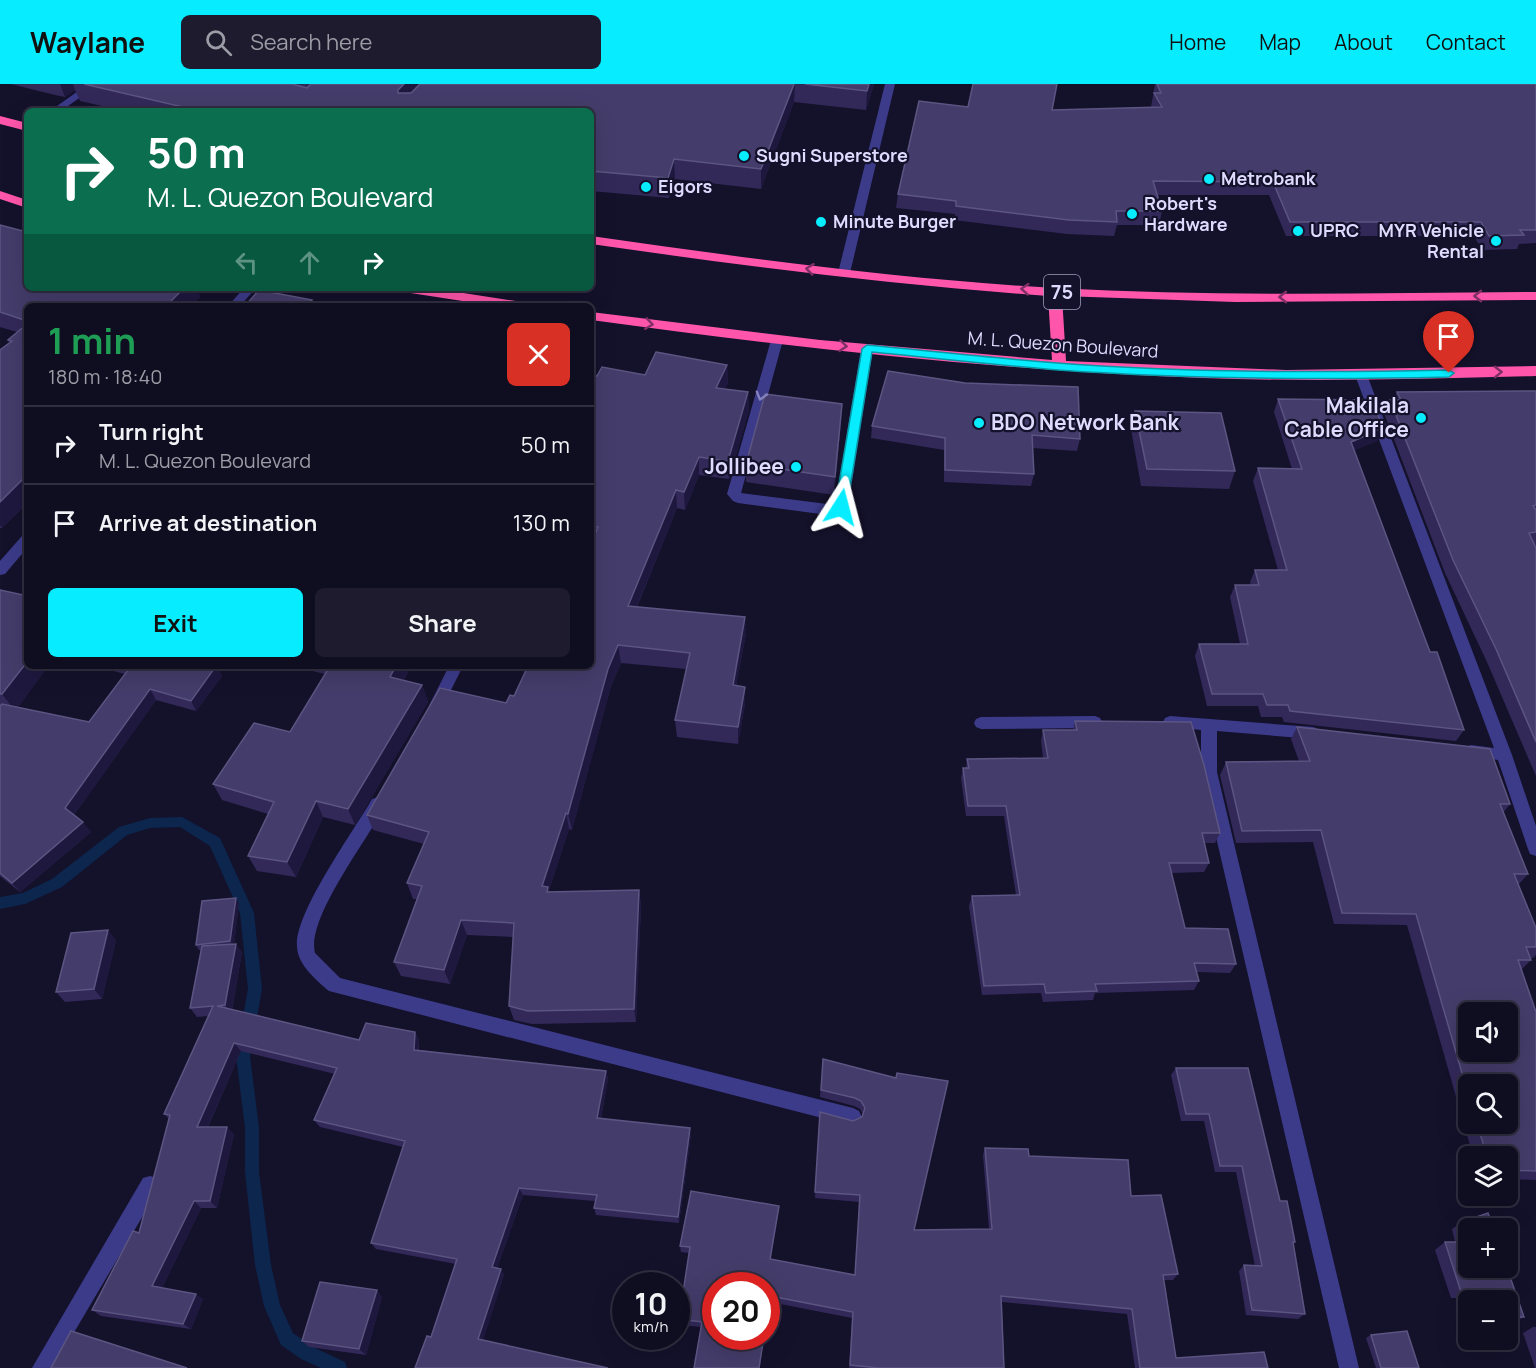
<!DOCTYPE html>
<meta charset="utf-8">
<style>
:root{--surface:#0f0d20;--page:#1d1b2d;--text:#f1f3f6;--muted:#9b9ca5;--line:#2f2d3e;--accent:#07edff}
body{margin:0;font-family:Manrope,sans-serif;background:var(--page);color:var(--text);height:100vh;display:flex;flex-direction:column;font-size:22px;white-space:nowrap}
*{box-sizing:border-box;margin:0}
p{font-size:20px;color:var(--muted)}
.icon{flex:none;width:33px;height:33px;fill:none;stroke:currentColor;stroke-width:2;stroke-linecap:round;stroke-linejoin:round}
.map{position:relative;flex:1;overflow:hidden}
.sheet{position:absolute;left:24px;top:219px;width:570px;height:366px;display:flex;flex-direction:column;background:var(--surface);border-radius:9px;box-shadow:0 6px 24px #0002,0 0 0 2px var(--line)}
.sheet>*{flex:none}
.top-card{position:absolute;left:24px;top:24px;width:570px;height:183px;border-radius:9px;box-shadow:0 6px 24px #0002,0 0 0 2px var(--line);background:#0b6e4f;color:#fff;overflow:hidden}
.tools{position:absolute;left:1458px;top:918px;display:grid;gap:12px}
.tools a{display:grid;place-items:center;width:60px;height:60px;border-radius:9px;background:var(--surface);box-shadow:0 6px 24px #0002,0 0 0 2px var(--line);font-size:30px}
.speed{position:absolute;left:612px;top:1188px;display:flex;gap:12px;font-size:30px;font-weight:700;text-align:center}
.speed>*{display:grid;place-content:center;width:78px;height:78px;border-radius:50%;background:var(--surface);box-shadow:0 6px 24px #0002,0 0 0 2px var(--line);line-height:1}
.speed small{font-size:15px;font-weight:400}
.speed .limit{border:9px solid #d22;background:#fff;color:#111}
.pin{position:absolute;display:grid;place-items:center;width:51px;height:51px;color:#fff;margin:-62px -26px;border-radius:50% 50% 50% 0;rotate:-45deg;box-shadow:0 0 6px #0007}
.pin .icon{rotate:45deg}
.me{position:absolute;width:66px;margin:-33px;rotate:9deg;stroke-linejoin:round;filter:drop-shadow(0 0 4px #0008)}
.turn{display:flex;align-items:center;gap:21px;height:126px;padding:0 24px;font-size:27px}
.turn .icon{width:78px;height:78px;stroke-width:2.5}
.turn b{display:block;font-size:42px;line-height:51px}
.lanes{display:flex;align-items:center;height:57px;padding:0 24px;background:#0003;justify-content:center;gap:30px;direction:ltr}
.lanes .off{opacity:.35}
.round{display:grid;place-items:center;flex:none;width:63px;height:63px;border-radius:9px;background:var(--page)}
.head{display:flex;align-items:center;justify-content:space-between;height:102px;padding:0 24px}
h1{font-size:36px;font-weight:700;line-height:45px;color:#1e9e55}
.primary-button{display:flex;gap:12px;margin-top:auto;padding:12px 24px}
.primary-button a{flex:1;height:69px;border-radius:9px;background:var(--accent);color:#111;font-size:24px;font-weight:700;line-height:69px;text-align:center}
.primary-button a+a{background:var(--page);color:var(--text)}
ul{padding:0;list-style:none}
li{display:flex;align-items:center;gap:18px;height:78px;padding:0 24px;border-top:2px solid var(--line)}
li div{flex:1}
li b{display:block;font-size:22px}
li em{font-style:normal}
header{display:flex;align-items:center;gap:36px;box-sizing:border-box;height:84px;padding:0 30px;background:var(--accent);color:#111}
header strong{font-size:28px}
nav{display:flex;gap:33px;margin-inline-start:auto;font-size:21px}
.search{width:420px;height:54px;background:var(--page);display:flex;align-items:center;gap:15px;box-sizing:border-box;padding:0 21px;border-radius:9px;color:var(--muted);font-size:22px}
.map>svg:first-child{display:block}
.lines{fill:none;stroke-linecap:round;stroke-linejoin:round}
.stream{fill:#0c264e;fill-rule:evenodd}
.minor{fill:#3c3b8a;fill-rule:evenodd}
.highway{fill:#ff56ab;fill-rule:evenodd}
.wall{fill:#322959;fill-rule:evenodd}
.shaded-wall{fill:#1e183f}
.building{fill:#443c6a;stroke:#5c5582;stroke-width:1.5;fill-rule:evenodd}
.oneway{stroke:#7e3065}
.oneway2{stroke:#8583bf}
.route{fill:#07edff;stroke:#059aa6;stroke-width:1.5}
.poi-dot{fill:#07edff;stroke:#14112b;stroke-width:2}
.labels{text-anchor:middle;stroke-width:4.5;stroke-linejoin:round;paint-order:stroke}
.far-poi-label{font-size:18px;font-weight:bold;fill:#dedbff;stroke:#14112b;text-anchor:start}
.far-street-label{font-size:18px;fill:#dedbff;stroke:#14112b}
.shield{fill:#14112b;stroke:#a19ebf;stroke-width:1.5}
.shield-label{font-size:20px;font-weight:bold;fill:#dedbff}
.poi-label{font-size:21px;font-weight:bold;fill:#dedbff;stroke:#14112b;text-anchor:end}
</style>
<header>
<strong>Waylane</strong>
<div class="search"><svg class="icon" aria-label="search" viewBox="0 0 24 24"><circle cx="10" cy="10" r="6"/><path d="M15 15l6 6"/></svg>Search here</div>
<nav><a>Home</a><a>Map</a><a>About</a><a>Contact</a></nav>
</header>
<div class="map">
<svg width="1536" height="1284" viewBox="0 0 1536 1284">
<rect width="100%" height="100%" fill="#14112b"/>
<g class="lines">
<polygon class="stream" points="182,733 220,754 254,829 262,905 250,972 259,1044 259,1088 271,1181 280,1221 293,1249 313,1263 345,1278 347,1284 321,1284 301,1275 281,1261 264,1222 255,1181 245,1088 245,1044 236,972 248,905 240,829 210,762 180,743 150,744 127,751 62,803 25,820 0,825 0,813 23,809 52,795 119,743 150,734"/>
<g class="minor">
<polygon points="88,0 99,0 61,27 50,27"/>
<polygon points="885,0 895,0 850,189 844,192 838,189"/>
<polygon points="244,204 256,204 240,222 228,222"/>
<polygon points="777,252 783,256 741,409 835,421 861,265 867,261 873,265 848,423 842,429 828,431 738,419 733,417 727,410 771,256"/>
<polygon points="1361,287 1367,291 1512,671 1536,742 1536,772 1530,770 1528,765 1498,676 1466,671 1463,667 1466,663 1471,661 1494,664 1355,291"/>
<polygon points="27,450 27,464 5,490 0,491 0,477 22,452"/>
<polygon points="449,582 463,582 441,626 431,626 429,622"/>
<polygon points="1095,632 1100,634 1102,638 1100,642 1095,644 981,645 976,643 974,639 976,635 981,633"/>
<polygon points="1170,632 1313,643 1318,645 1321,649 1318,653 1313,655 1217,647 1217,688 1359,1284 1339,1284 1201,688 1201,646 1165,642 1163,638 1165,634"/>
<path d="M378 713 384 715 386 720C369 754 306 834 315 869L340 894 853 1024 859 1027 862 1033 859 1039 853 1042 329 907C316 896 298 881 297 863 294 829 354 747 372 715Z"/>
<polygon points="150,1092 157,1094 159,1101 157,1108 53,1284 32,1284 143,1094"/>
</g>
<g class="highway">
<polygon points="0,32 27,39 27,47 0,40"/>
<polygon points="0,107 27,116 27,124 0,115"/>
<path d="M591 152C745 174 899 195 1055 204 1215 213 1376 209 1536 208V216L1235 218 1062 212 1066 277 1286 286 1536 282V292C1425 295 1314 298 1203 294 998 286 794 264 591 236V228L820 256 1052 276 1048 212C895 201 743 182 591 160Z"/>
<polygon points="397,204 431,204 522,218 529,222 495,222 404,208"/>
</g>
</g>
<g class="wall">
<polygon points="11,0 874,0 866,26 794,18 761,105 675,95 669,114 591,107 591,27 124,27 80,17 75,6 65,13 55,11"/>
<polygon points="1155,0 1536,0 1536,159 1519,160 1517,165 1482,166 1474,152 1286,152 1269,111 1158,111 1162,127 1159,141 1117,141 1114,152 1067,150 954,136 955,130 896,124 898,110 1052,26 1151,23"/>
<polygon points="0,141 27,204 197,204 200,213 191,222 27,222 27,419 2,444 0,444 0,266 9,259 8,256 17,248 0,243"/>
<polygon points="727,281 728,299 725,305 748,308 749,326 729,395 699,391 685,426 677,424 637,523 746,550 736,602 745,620 738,660 677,653 675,636 686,585 621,579 611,602 572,746 569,745 549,806 550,808 639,806 641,822 636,938 532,940 514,936 509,922 513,853 467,851 450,900 401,892 394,878 418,815 413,815 407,799 424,760 373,746 367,731 514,612 591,582 591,291 597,292 645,291"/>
<polygon points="888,287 1080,355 1077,367 1032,364 1034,390 1031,402 944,398 944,366 871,354 872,342"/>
<polygon points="1536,307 1536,461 1535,461 1536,464 1536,692 1487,578 1445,489 1384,329 1390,316 1393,316 1397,308"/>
<polygon points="1278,315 1377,357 1354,366 1430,568 1464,646 1456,657 1284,638 1282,633 1261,633 1258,622 1207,622 1195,572 1199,560 1240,560 1230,513 1235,501 1251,501 1250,498 1255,486 1278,486 1253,397 1258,384 1292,385 1274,328"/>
<polygon points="1135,327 1235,387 1229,405 1141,402 1131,345"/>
<polygon points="841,338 834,411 746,398 746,380"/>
<polygon points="0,506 23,511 27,582 48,582 18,623 89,638 125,590 94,582 216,582 222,592 196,627 156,616 74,731 91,748 20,808 0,792"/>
<polygon points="303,582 411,582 404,596 422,601 428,618 355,741 323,733 296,793 257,787 248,772 268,730 222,716 213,700 290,648 325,590 304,585"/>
<polygon points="1075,637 1220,749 1215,759 1205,759 1209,779 1204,788 1171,789 1185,844 1236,880 1230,889 1196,888 1199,897 1194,906 1095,909 1093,916 1043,918 1041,909 982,911 969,822 972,812 1016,811 1004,732 966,732 961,694 963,684 966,684 967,675 1043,674 1041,657 1043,646 1073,646"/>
<path d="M1297 643 1510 720 1503 729 1528 790 1518 801 1536 844V871L1533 874H1530L1531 876 1521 886 1536 928V1096L1508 1095V1072H1473L1407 841 1334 840 1313 758 1236 759 1220 691 1226 678 1299 677 1291 655ZM1468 1000 1508 1040H1468Z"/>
<polygon points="239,819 234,860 242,868 232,926 359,956 415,948 419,956 419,966 606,987 608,995 601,1034 691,1051 679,1139 596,1131 594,1124 595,1117 523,1111 497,1184 501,1185 504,1191 483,1256 431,1253 456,1180 376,1165 371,1159 403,1063 320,1043 314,1036 335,990 241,967 208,1043 234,1050 217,1124 201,1124 162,1204 203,1215 191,1245 101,1232 92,1226 139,1149 169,1035 164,1030 208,932 197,933 190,924 201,866 199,866 196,861"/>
<polygon points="116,856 102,915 65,918 56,908"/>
<polygon points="823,975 896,994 914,1146 989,1145 983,1071 985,1064 1029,1072 1131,1112 1178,1190 1173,1196 1164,1196 1176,1274 1268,1284 1135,1284 1127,1230 1002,1218 1004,1284 849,1284 852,1234 770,1218 766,1239 766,1202 701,1243 680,1241 679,1235 689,1169 681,1168 680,1162 779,1122 778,1128 771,1175 855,1191 859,1118 815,1114 820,1028 853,1037 862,1033 863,1030 860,1025 854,1022 820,1013"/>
<polygon points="1176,984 1280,1117 1295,1158 1293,1160 1305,1230 1298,1235 1246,1231 1239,1187 1244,1181 1255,1182 1236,1088 1215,1088 1204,1037 1181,1037 1171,991"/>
<polygon points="1462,1138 1524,1233 1513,1239 1508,1239 1508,1216 1476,1216 1475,1214 1451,1214 1435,1166 1445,1158 1455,1158 1452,1145"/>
<polygon points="382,1213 366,1271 309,1263 302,1257"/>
<polygon points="1533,1243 1536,1243 1536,1284 1535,1284 1523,1249"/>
<polygon points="1371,1251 1419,1284 1376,1284 1366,1254"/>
</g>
<g class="shaded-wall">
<polygon points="60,0 73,0 75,6 65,13"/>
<polygon points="404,0 427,0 402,25 398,6"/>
<polygon points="795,0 794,18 761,105 761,85"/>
<polygon points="869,0 874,0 866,26 867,7"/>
<polygon points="674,75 675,95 669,114 668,94"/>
<polygon points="184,204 197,204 200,213 191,222 166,222"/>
<polygon points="727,281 728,299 717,322 716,304"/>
<polygon points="748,308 749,326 729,395 728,377"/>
<polygon points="842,320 841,338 834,411 835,393"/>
<polygon points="1383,344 1377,357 1345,370 1351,358"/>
<polygon points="699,373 699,391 685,426 684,408"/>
<polygon points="27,391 27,419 2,444 0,441 0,418"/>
<polygon points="676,406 677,424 630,539 628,522"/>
<polygon points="745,533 746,550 733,618 733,601"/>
<polygon points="618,561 621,579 611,602 572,746 568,730 608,585"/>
<polygon points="27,578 27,582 48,582 15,627 2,610"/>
<polygon points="121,582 133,582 127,590"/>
<polygon points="216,582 222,592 196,627 191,617"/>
<polygon points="396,582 411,582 396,610 390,593"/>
<polygon points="422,601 428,618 355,741 348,725"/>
<polygon points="745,603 745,620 738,660 738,643"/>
<polygon points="150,605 156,616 72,734 65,724"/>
<polygon points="316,717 323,733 296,793 287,778"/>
<polygon points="566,729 569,745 549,806 552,818 542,802"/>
<polygon points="83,738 91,748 20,808 12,799"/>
<polygon points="639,806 641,822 636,938 634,925"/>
<polygon points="236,814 239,819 234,862 230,857"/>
<polygon points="461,836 467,851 450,900 444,886"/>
<polygon points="108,846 116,856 102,915 94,905"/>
<polygon points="236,860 242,868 231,930 225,921"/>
<polygon points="415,948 419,956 418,974 414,966"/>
<polygon points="234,959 241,967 204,1051 197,1043"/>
<polygon points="606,987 608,995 599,1042 597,1034"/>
<polygon points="227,1043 234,1050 217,1124 210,1117"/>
<polygon points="690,1044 691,1051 679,1139 678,1133"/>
<polygon points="519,1104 523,1111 495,1189 492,1183"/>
<polygon points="194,1117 201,1124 160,1208 152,1202"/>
<polygon points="779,1122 778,1128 770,1181 770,1175"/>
<polygon points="501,1185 504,1191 482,1260 478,1255"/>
<polygon points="377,1206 382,1213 366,1271 359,1265"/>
<polygon points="196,1210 203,1215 191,1245 183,1240"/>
<polygon points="764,1252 760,1284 759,1284"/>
</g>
<g class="building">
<polygon points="84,0 292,0 307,4 311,0 404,0 398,6 398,9 411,9 420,0 794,0 761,85 674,75 668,94 591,87 591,27 200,27"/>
<polygon points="805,0 869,0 867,7"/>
<polygon points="973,0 1057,0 1052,26 1162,23 1154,9 1161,9 1157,0 1536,0 1536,146 1520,146 1524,151 1489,152 1481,138 1290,138 1273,98 1153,97 1162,127 1116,127 1117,138 1069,136 956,122 956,117 898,110 919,17 968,23"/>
<polygon points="0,141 27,148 27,204 184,204 166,222 27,222 27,237 0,228"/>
<polygon points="259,206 312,216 308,220 317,222 245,222"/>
<polygon points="27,240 27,391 0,418 0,266 12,257 8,256"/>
<polygon points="656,268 727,281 716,304 748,308 728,377 699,373 684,408 676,406 628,522 745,533 733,601 745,603 738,643 675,636 690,569 618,561 608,585 568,730 566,729 542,802 548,803 547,808 639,806 634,925 528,927 509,922 514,839 461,836 444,886 394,878 422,802 407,799 429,748 367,731 440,604 506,619 510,611 514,612 528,582 591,582 591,459 598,443 591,442 591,291 597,292 602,283 645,291"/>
<polygon points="888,287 965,299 1078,303 1080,355 1032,351 1034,390 945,386 945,354 872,342"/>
<polygon points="1536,307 1536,421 1533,422 1536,426 1536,448 1529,449 1536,464 1536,658 1496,565 1453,476 1390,316 1401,316 1397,308"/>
<polygon points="765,310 842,320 835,393 746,380"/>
<polygon points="1278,315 1372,316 1383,344 1351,358 1430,568 1437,568 1464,646 1290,627 1288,621 1267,621 1263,610 1212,610 1199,560 1248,560 1235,501 1259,501 1255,486 1287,486 1258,384 1302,385"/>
<polygon points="1135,327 1221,329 1235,387 1147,385"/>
<polygon points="0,506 23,511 27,506 27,578 2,610 0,610"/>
<polygon points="131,582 216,582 191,617 150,605 65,724 83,738 12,799 0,789 0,622 2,620 89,638"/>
<polygon points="330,582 396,582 390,593 422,601 348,725 316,717 287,778 248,772 274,718 213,700 254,639 290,648"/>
<polygon points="1075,637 1191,638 1204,681 1220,749 1202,749 1209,779 1169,779 1185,844 1228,845 1236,880 1194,879 1199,897 1095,900 1097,907 1046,909 1044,900 984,902 972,812 1020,811 1006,722 968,722 963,684 969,684 967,675 1048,674 1043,646 1077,646"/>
<path d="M1297 643 1490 665 1510 720H1500L1528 790H1514L1536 844V863H1526L1531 876H1518L1536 928V1087L1508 1086V1072H1487L1477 1040H1508V1000H1468V1010L1416 830 1342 829 1321 746 1242 747 1226 678 1310 677ZM1468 928H1508V968H1468Z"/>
<polygon points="236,814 230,857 196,861 202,817"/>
<polygon points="108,846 94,905 56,908 71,849"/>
<polygon points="236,860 225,921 217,922 359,956 366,939 415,948 414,966 606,987 597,1034 690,1044 678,1133 594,1124 597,1111 519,1104 492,1183 501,1185 478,1255 608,1284 415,1284 427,1252 431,1253 457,1175 371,1159 405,1057 314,1036 337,984 234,959 197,1043 227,1043 210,1117 194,1117 152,1202 196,1210 183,1240 92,1226 133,1147 139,1149 170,1031 164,1030 213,922 190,924 202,862"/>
<polygon points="823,975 896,994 897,989 948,997 914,1146 992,1145 985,1064 1028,1065 1029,1072 1128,1076 1131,1112 1161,1111 1178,1190 1163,1191 1176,1274 1264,1268 1268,1284 1140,1284 1132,1225 1001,1212 1004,1284 879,1284 850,1281 853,1228 770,1212 766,1233 766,1202 716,1202 716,1252 764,1252 759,1284 694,1284 702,1238 679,1235 690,1163 680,1162 691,1107 779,1122 770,1175 855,1191 860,1111 815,1108 820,1028 853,1037 862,1033 865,1024 861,1017 855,1014 821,1006"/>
<polygon points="1176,984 1248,984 1280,1117 1287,1117 1295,1158 1293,1158 1305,1230 1252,1226 1244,1181 1262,1182 1242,1082 1220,1082 1209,1030 1186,1030"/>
<polygon points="1488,1129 1494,1144 1468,1144 1468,1184 1507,1184 1524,1233 1508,1233 1508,1216 1488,1216 1485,1208 1461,1208 1445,1158 1467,1158 1462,1138"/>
<polygon points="320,1198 377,1206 359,1265 302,1257"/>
<polygon points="71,1247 187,1284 51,1284"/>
<polygon points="1407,1247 1419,1284 1381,1284 1371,1251"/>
</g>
<defs><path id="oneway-chevron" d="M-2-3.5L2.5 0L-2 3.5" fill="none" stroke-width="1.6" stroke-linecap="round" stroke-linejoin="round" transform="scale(1.5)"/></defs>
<g class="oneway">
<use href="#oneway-chevron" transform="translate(810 185) rotate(-173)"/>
<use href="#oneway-chevron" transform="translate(1025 205) rotate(-176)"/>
<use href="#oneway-chevron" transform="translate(1478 212) rotate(180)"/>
<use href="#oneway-chevron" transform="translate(1283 213) rotate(-180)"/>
<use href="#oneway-chevron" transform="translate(649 240) rotate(8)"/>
<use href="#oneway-chevron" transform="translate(843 262) rotate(5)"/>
<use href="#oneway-chevron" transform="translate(1498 288) rotate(-1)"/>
</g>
<use class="oneway2" href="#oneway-chevron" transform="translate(761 312) rotate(106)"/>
<path class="route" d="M867 261C930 267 994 274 1057 279 1187 289 1318 289 1449 286L1454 289 1449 293C1318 296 1187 295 1058 286 996 281 934 274 872 268L847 423 841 427 835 423 862 265Z"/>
<g class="poi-dot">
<circle cx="744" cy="72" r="6"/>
<circle cx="1209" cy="95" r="6"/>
<circle cx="646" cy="103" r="6"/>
<circle cx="1132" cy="130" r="6"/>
<circle cx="821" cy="138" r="6"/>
<circle cx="1298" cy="147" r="6"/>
<circle cx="1496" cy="157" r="6"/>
<circle cx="1421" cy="334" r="6"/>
<circle cx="979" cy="339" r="6"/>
<circle cx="796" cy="383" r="6"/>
</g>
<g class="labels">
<g class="far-poi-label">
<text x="756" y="78">Sugni Superstore</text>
<text x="1221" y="101">Metrobank</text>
<text x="658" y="109">Eigors</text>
<text x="1144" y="126">Robert's<tspan x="1144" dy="21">Hardware</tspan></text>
<text x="833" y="144">Minute Burger</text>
<text x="1310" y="153">UPRC</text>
<text x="1484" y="153" text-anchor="end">MYR Vehicle<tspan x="1484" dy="21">Rental</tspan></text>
</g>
<g class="far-street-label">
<text transform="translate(1063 261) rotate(4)" y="6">M. L. Quezon Boulevard</text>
</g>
<rect class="shield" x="1044" y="191" width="36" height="34" rx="4.5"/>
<g class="shield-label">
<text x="1062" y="215">75</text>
</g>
<g class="poi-label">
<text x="1409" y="329">Makilala<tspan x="1409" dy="24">Cable Office</tspan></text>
<text x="991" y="346" text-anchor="start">BDO Network Bank</text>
<text x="784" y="390">Jollibee</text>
</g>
</g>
</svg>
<div class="tools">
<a><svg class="icon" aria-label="sound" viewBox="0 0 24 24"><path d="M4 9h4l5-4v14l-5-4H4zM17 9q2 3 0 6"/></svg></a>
<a><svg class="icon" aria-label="search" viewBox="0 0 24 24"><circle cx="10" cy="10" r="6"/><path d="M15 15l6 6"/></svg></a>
<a><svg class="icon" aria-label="layers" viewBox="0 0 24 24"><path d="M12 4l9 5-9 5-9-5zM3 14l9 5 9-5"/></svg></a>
<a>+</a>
<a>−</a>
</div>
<div class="speed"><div>10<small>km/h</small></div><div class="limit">20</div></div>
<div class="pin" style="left:1449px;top:289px;background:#d93025"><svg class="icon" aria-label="arrive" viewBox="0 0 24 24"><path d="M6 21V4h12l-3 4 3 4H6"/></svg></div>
<svg class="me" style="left:841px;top:423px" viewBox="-20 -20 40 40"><path d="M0-17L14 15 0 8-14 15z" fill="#07edff" stroke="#fff" stroke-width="4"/></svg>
<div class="top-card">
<div class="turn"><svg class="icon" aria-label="right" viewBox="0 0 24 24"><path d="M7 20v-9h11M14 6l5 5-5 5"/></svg><div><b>50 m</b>M. L. Quezon Boulevard</div></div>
<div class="lanes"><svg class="icon off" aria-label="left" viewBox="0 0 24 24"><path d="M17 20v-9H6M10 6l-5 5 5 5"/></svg><svg class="icon off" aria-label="ahead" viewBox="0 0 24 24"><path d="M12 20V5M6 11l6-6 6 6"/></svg><svg class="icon" aria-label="right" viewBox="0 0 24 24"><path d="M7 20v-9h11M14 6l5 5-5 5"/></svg></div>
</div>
<section class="sheet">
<div class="head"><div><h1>1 min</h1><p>180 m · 18:40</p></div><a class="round" style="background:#d93025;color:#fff"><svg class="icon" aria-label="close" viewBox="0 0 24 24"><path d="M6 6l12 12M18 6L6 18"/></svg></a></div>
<ul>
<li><svg class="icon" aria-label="right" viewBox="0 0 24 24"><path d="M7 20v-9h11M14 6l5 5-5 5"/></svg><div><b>Turn right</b><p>M. L. Quezon Boulevard</p></div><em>50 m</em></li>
<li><svg class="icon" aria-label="arrive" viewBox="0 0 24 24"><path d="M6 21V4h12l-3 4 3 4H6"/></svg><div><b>Arrive at destination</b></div><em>130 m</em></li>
</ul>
<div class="primary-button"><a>Exit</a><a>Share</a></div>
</section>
</div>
